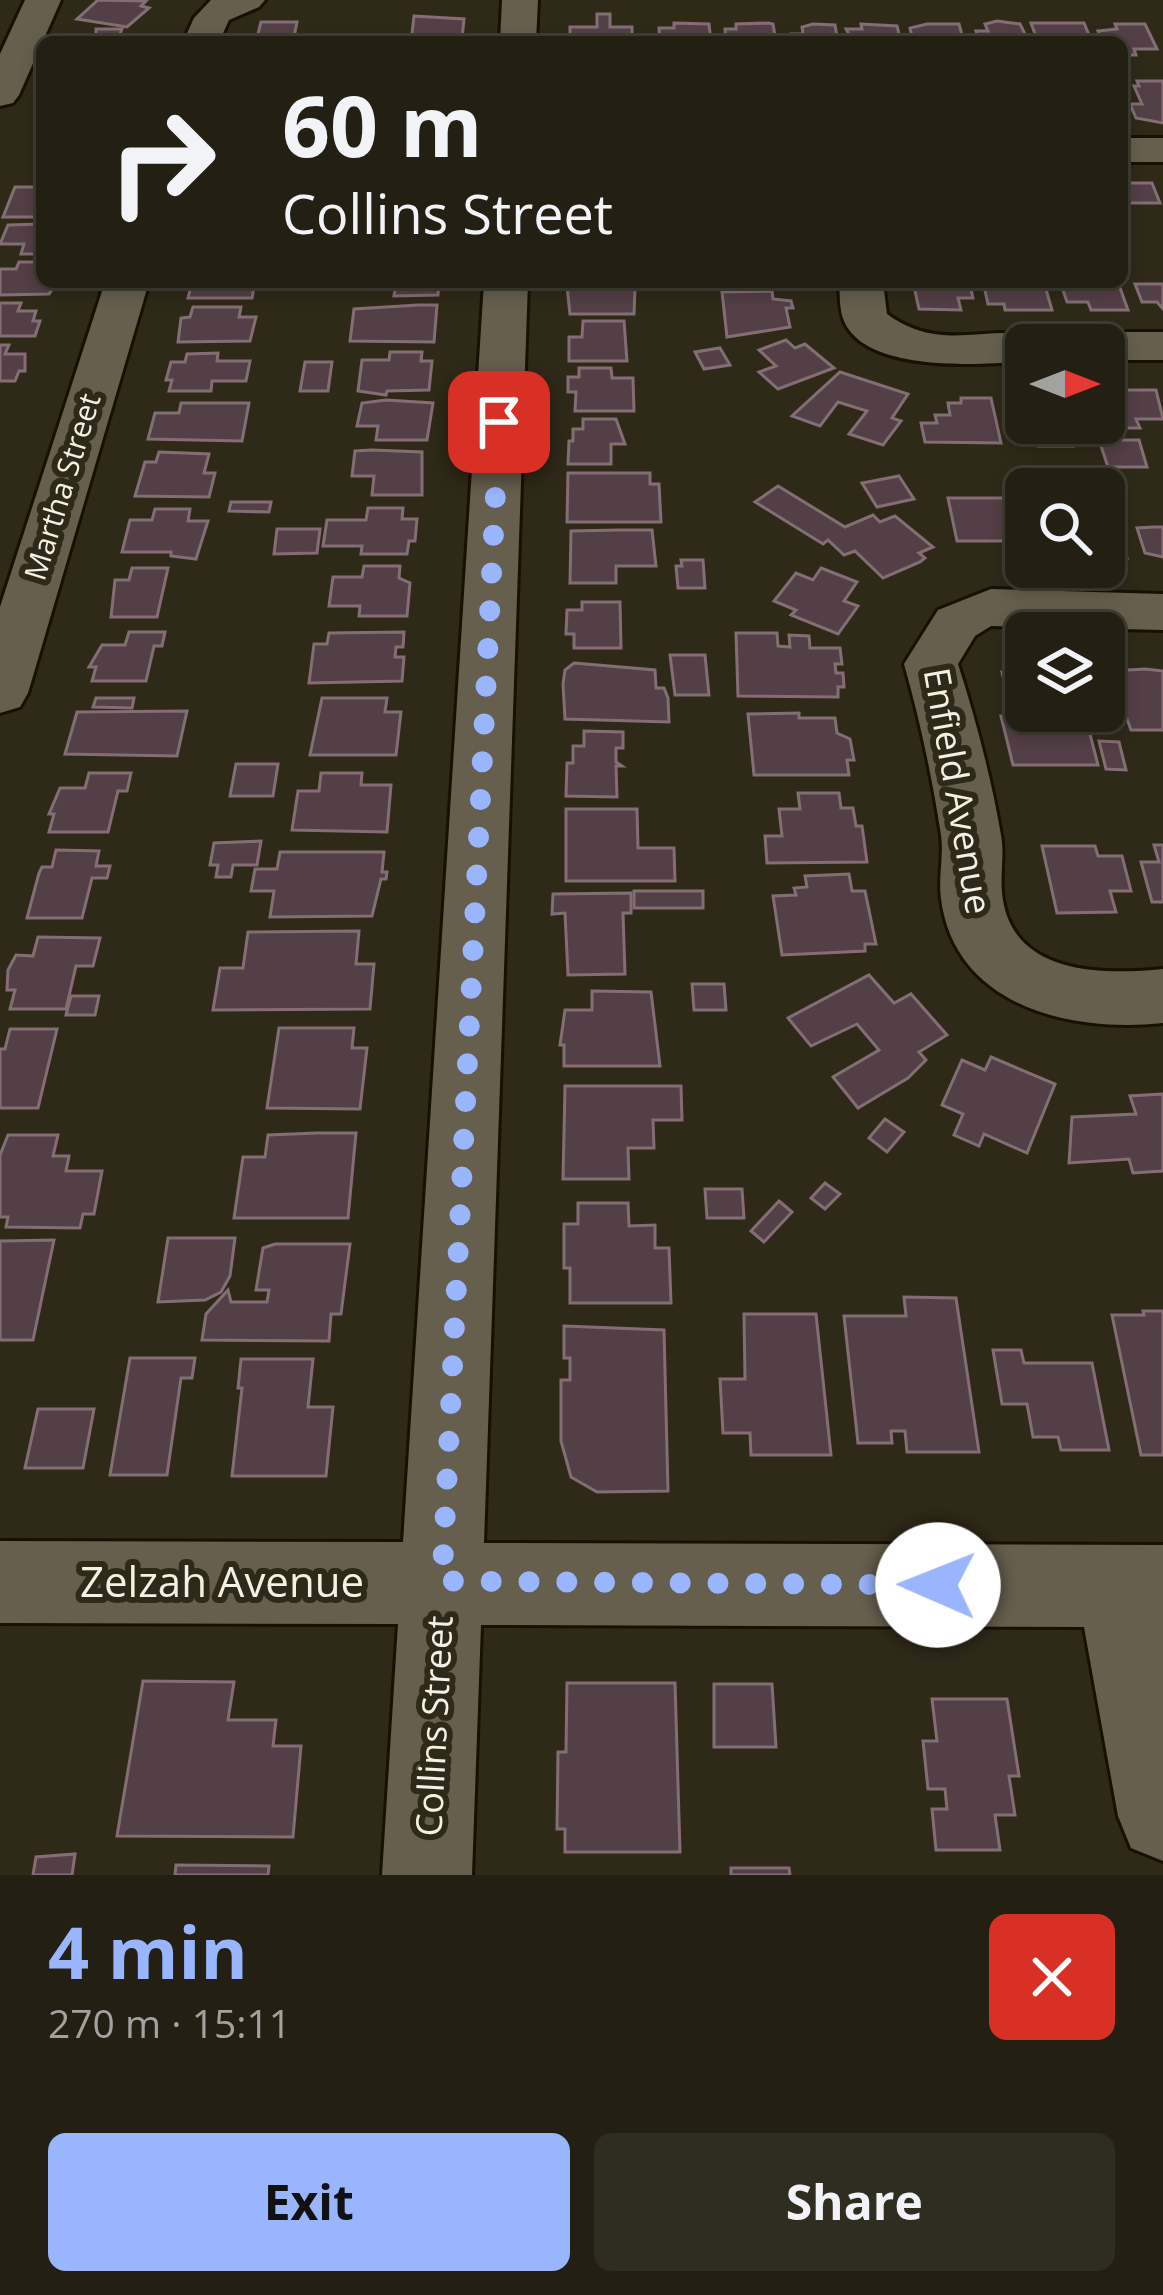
<!DOCTYPE html>
<meta charset="utf-8">
<style>
:root{--surface:#231f12;--page:#2f2c20;--text:#f1f3f6;--muted:#a3a29f;--line:#403d32;--accent:#99b5fd}
body{margin:0;font-family:"Open Sans",sans-serif;background:var(--page);color:var(--text);height:100vh;display:flex;flex-direction:column;font-size:45px;white-space:nowrap}
*{box-sizing:border-box;margin:0}
p{font-size:39px;color:var(--muted)}
.icon{flex:none;width:66px;height:66px;fill:none;stroke:currentColor;stroke-width:2;stroke-linecap:round;stroke-linejoin:round}
.map{position:relative;height:1875px;overflow:hidden}
.side{display:flex;flex-direction:column;background:var(--surface);flex:1}
.side>*{flex:none}
.top-card{position:absolute;left:36px;top:36px;width:1092px;height:252px;border-radius:18px;box-shadow:0 6px 18px #0003,0 0 0 3px var(--line);background:#231f12;color:var(--text);overflow:hidden}
.needle{width:78px;rotate:90deg}
.tools{position:absolute;left:1005px;top:324px;display:grid;gap:24px}
.tools a{display:grid;place-items:center;width:120px;height:120px;border-radius:18px;background:var(--surface);box-shadow:0 6px 18px #0003,0 0 0 3px var(--line);font-size:60px}
.pin{position:absolute;display:grid;place-items:center;width:102px;height:102px;color:#fff;margin:-51px;border-radius:24px;box-shadow:0 6px 18px #0006}
.me{position:absolute;width:132px;margin:-66px;rotate:271deg;stroke-linejoin:round;filter:drop-shadow(0 0 9px #0008)}
.turn{display:flex;align-items:center;gap:42px;height:252px;padding:0 48px;font-size:54px}
.turn .icon{width:156px;height:156px;stroke-width:2.5}
.turn b{display:block;font-size:84px;line-height:102px}
.round{display:grid;place-items:center;flex:none;width:126px;height:126px;border-radius:18px;background:var(--page)}
.head{display:flex;align-items:center;justify-content:space-between;height:204px;padding:0 48px}
h1{font-size:72px;font-weight:700;line-height:90px;color:var(--accent)}
.cta{display:flex;gap:24px;margin-top:auto;padding:24px 48px}
.cta a{flex:1;height:138px;border-radius:18px;background:var(--accent);color:#111;font-size:48px;font-weight:700;line-height:138px;text-align:center}
.cta a+a{background:var(--page);color:var(--text)}
.map>svg:first-child{display:block}
.building{fill:#533f46;stroke:#846e74;stroke-width:3}
.lines{fill:none;stroke-linecap:round;stroke-linejoin:round}
.minor-casing{stroke:#171103;stroke-width:6}
.minor{fill:#665f4d;fill-rule:evenodd}
.route{stroke:#99b5fd;stroke-width:21;stroke-dasharray:0 37.8}
.labels{text-anchor:middle;stroke-width:12;stroke-linejoin:round;paint-order:stroke}
.far-street-label{font-size:30px;fill:#f4f0e5;stroke:#2f2918}
.street-label{font-size:36px;fill:#f4f0e5;stroke:#2f2918}
.near-street-label{font-size:42px;fill:#f4f0e5;stroke:#2f2918}
</style>
<div class="map">
<svg width="1163" height="1875" viewBox="0 0 1163 1875">
<rect width="100%" height="100%" fill="#2f2918"/>
<g class="building">
<polygon points="98,0 146,1 141,6 149,8 127,27 77,19"/>
<polygon points="597,14 610,14 610,27 632,27 632,38 570,42 570,27 597,27"/>
<polygon points="414,16 464,19 462,39 411,42"/>
<polygon points="997,21 1020,24 1029,42 980,42 976,31 988,31 985,24"/>
<polygon points="261,22 297,22 294,37 299,37 298,42 256,42"/>
<polygon points="674,23 709,24 711,42 654,42 660,40 659,28 674,28"/>
<polygon points="768,23 773,24 776,42 726,42 725,29 736,29 736,24"/>
<polygon points="1031,23 1084,23 1092,42 1038,42"/>
<polygon points="813,24 835,25 838,42 792,42 791,34 803,34 802,27"/>
<polygon points="861,24 897,26 901,42 853,42 846,29 862,29"/>
<polygon points="927,24 959,24 964,42 913,42 910,28"/>
<polygon points="1115,24 1145,24 1157,49 1134,49 1136,55 1122,55 1122,42 1104,42 1098,31 1117,29"/>
<polygon points="96,29 122,29 118,39 130,39 82,42 84,37 96,37"/>
<polygon points="1137,81 1163,81 1163,123 1136,118 1130,104 1142,104 1134,86 1139,86"/>
<polygon points="1122,183 1152,183 1160,203 1124,203"/>
<polygon points="15,187 42,187 42,217 3,217"/>
<polygon points="42,224 42,254 21,254 24,244 0,244 8,225"/>
<polygon points="19,262 42,262 42,282 57,282 49,294 0,295 0,269 16,269"/>
<polygon points="192,282 255,282 252,298 188,298"/>
<polygon points="372,282 439,282 438,295 394,296 396,284"/>
<polygon points="578,282 635,288 634,314 570,314 567,287 578,287"/>
<polygon points="913,282 969,282 973,298 958,298 961,310 919,309"/>
<polygon points="1000,282 1045,286 1052,310 1005,310 1004,304 988,304 984,286 1001,286"/>
<polygon points="1066,282 1119,285 1128,310 1091,310 1088,302 1067,302 1061,284"/>
<polygon points="1135,284 1163,284 1163,309 1157,302 1142,302"/>
<polygon points="772,291 773,299 791,301 793,308 786,308 790,327 727,337 722,292"/>
<polygon points="0,303 21,303 18,311 36,311 33,321 40,321 35,336 0,336"/>
<polygon points="418,305 437,305 434,342 350,341 354,309"/>
<polygon points="193,307 241,307 239,317 256,317 250,341 178,342 181,318 190,317"/>
<polygon points="583,321 624,321 627,361 569,361 569,337 582,337"/>
<polygon points="786,340 795,348 805,344 834,368 778,389 759,372 776,366 759,350"/>
<polygon points="0,345 9,345 5,354 25,354 25,371 19,371 15,381 0,381"/>
<polygon points="720,348 730,365 704,369 695,352"/>
<polygon points="390,352 422,352 421,361 432,361 429,390 387,391 386,395 358,391 362,360 389,360"/>
<polygon points="218,353 217,361 250,361 246,381 212,381 211,391 169,391 172,380 166,380 171,362 185,362 187,354"/>
<polygon points="305,362 332,362 328,391 300,391"/>
<polygon points="579,368 611,368 612,378 633,378 634,411 575,411 576,392 568,392 568,377 579,377"/>
<polygon points="840,372 908,394 892,418 901,421 883,445 849,434 867,411 838,402 820,426 792,416"/>
<polygon points="1117,390 1156,390 1163,419 1136,419 1140,428 1109,428 1104,398 1120,398"/>
<polygon points="961,398 991,398 1001,443 925,442 921,423 937,423 935,415 950,415 948,403 961,403"/>
<polygon points="386,400 433,403 427,440 376,440 378,426 357,426 362,403"/>
<polygon points="1009,401 1026,401 1026,423 1086,423 1090,436 1070,436 1073,446 1038,446 1035,436 1020,438"/>
<polygon points="181,403 249,403 242,441 148,439 155,413 179,413"/>
<polygon points="583,419 616,419 625,444 611,444 611,464 568,464 569,441 573,441 573,429 583,429"/>
<polygon points="1099,440 1139,440 1147,467 1108,467"/>
<polygon points="372,450 422,452 422,495 372,495 374,476 352,476 355,451"/>
<polygon points="159,452 209,454 204,473 215,473 209,497 135,496 145,462 156,462"/>
<polygon points="568,473 650,473 650,484 659,484 661,522 567,522"/>
<polygon points="899,476 914,499 877,507 862,483"/>
<polygon points="778,486 845,527 873,515 880,522 895,516 933,547 919,553 925,558 920,562 883,578 855,551 844,555 828,540 823,544 755,502"/>
<polygon points="948,498 1011,498 1022,541 957,541"/>
<polygon points="231,502 271,502 269,512 229,511"/>
<polygon points="368,508 403,508 402,519 417,519 415,541 409,541 407,554 361,554 362,546 323,546 327,520 366,520"/>
<polygon points="155,509 190,509 188,521 208,521 196,559 171,556 171,552 122,552 130,520 152,520"/>
<polygon points="1104,512 1113,512 1116,523 1122,523 1125,532 1119,532 1127,558 1104,558"/>
<polygon points="1153,527 1163,527 1163,557 1145,553 1137,528"/>
<polygon points="277,529 320,529 317,553 274,554"/>
<polygon points="620,530 652,530 656,566 616,566 616,583 570,583 571,531"/>
<polygon points="681,560 703,560 705,588 678,588 676,566 682,566"/>
<polygon points="364,566 400,566 399,578 410,583 407,616 359,616 360,606 329,606 333,577 362,577"/>
<polygon points="132,568 168,568 157,617 111,617 115,580 129,580"/>
<polygon points="821,568 857,582 844,601 858,606 838,634 791,615 796,610 774,601 796,573 813,580"/>
<polygon points="582,602 620,602 621,648 574,648 574,634 566,634 567,610 582,610"/>
<polygon points="129,632 165,632 162,646 154,646 146,681 92,681 96,667 89,667 102,645 125,645"/>
<polygon points="404,632 403,647 396,647 395,657 404,657 402,681 309,683 314,644 327,644 329,633"/>
<polygon points="736,633 777,633 778,646 790,647 789,635 809,636 810,648 840,648 842,664 835,664 836,673 843,673 844,687 838,687 838,697 738,696"/>
<polygon points="670,655 705,655 709,695 675,695"/>
<polygon points="574,663 655,670 656,688 664,688 668,698 669,722 565,719 563,684 565,670"/>
<polygon points="1145,669 1163,671 1163,730 1131,730 1127,719 1105,719 1104,688 1117,688 1112,671"/>
<polygon points="1002,672 1026,672 1026,711 1084,711 1098,765 1013,765 1001,716 1012,716"/>
<polygon points="96,698 134,698 132,708 93,707"/>
<polygon points="322,698 387,698 385,712 401,712 396,755 310,755"/>
<polygon points="187,711 177,756 65,754 77,712"/>
<polygon points="799,713 799,718 835,718 837,733 850,739 854,760 847,760 849,775 754,775 748,714"/>
<polygon points="584,731 623,732 623,748 616,748 616,762 622,766 616,766 617,797 566,796 567,763 573,763 573,746 584,746"/>
<polygon points="1099,741 1119,742 1126,770 1106,769"/>
<polygon points="236,764 278,764 273,796 230,796"/>
<polygon points="89,773 131,773 127,791 118,791 108,832 49,832 54,814 49,814 60,788 85,788"/>
<polygon points="321,773 362,773 361,785 391,785 387,832 292,830 298,791 319,791"/>
<polygon points="798,793 839,793 841,808 853,808 856,826 862,826 867,862 767,863 765,836 782,836 779,809 800,809"/>
<polygon points="566,809 637,809 638,848 674,848 675,881 566,881"/>
<polygon points="261,841 257,865 233,865 231,877 216,877 218,865 210,865 214,843"/>
<polygon points="1154,845 1163,845 1163,902 1152,902 1141,862 1159,862"/>
<polygon points="1042,846 1095,846 1098,856 1122,856 1131,891 1110,891 1116,912 1057,913"/>
<polygon points="56,850 99,851 96,866 110,866 107,878 92,878 82,918 27,918 39,873 42,867 52,867"/>
<polygon points="280,852 384,852 382,872 387,872 386,879 381,879 372,916 270,917 274,891 251,891 255,869 277,869"/>
<polygon points="849,874 852,891 865,891 876,944 865,944 865,951 782,955 773,896 796,895 794,888 807,887 805,876"/>
<rect x="634" y="891" width="69" height="17"/>
<polygon points="631,893 631,913 623,913 625,974 568,975 565,913 552,914 553,894"/>
<polygon points="359,931 356,964 374,964 370,1009 213,1010 220,968 243,968 248,932"/>
<polygon points="38,937 100,938 93,966 76,966 66,1009 10,1009 15,990 7,990 8,970 16,955 33,956"/>
<polygon points="869,975 894,1003 911,994 947,1035 919,1052 926,1060 908,1078 858,1108 833,1077 879,1050 857,1024 811,1046 788,1018"/>
<polygon points="692,984 724,984 726,1010 694,1010"/>
<polygon points="592,991 651,992 660,1066 564,1066 564,1045 560,1045 565,1010 592,1010"/>
<polygon points="71,996 99,996 95,1015 66,1015"/>
<polygon points="279,1028 354,1028 352,1048 367,1048 360,1109 267,1108"/>
<polygon points="10,1029 57,1029 38,1108 0,1108 0,1049 5,1049"/>
<polygon points="991,1057 1055,1084 1027,1153 984,1134 979,1146 954,1135 963,1114 942,1105 962,1060 985,1070"/>
<polygon points="565,1086 681,1086 682,1120 653,1120 654,1148 628,1148 629,1179 563,1179"/>
<polygon points="1163,1094 1163,1171 1133,1173 1129,1159 1069,1163 1072,1117 1136,1114 1130,1096"/>
<polygon points="885,1119 904,1132 887,1152 869,1138"/>
<polygon points="317,1133 356,1133 348,1218 234,1218 243,1157 265,1157 268,1135"/>
<polygon points="8,1135 58,1135 53,1156 69,1156 66,1171 102,1171 94,1214 83,1214 80,1228 6,1227 8,1217 0,1217 0,1155"/>
<polygon points="825,1183 840,1194 825,1209 811,1198"/>
<polygon points="705,1189 742,1189 744,1218 707,1218"/>
<polygon points="779,1201 792,1212 764,1242 751,1231"/>
<polygon points="578,1203 628,1203 629,1226 655,1225 655,1248 669,1248 671,1303 570,1303 570,1268 564,1268 564,1224 578,1224"/>
<polygon points="168,1238 235,1238 230,1276 221,1292 205,1300 158,1302"/>
<polygon points="54,1240 33,1340 0,1340 0,1241"/>
<polygon points="275,1244 350,1244 341,1314 331,1314 329,1341 202,1340 206,1314 228,1290 231,1302 267,1302 269,1290 256,1290 263,1248"/>
<polygon points="904,1297 956,1298 979,1452 907,1452 905,1431 891,1431 892,1443 858,1443 844,1316 906,1316"/>
<polygon points="1143,1311 1163,1311 1163,1455 1141,1455 1112,1315 1144,1315"/>
<polygon points="744,1314 816,1314 831,1455 751,1455 750,1433 723,1433 720,1379 745,1379"/>
<polygon points="564,1326 664,1330 668,1491 597,1492 571,1477 561,1441 561,1380 570,1380 570,1358 564,1358"/>
<polygon points="993,1350 1021,1350 1024,1363 1092,1363 1109,1450 1061,1450 1058,1437 1033,1437 1027,1404 1002,1404"/>
<polygon points="130,1358 195,1358 192,1378 181,1378 167,1475 110,1475"/>
<polygon points="241,1359 313,1359 308,1407 333,1407 326,1476 232,1476 242,1388 238,1388"/>
<polygon points="38,1409 94,1409 83,1468 25,1468"/>
<polygon points="143,1681 234,1682 228,1720 276,1720 273,1746 301,1746 293,1837 117,1836"/>
<polygon points="567,1683 675,1683 680,1852 565,1852 565,1829 557,1829 558,1752 566,1752"/>
<polygon points="714,1684 772,1684 776,1747 714,1747"/>
<polygon points="932,1699 1007,1699 1019,1776 1009,1776 1015,1815 995,1815 1000,1850 936,1850 932,1809 947,1809 945,1789 928,1789 923,1741 937,1741"/>
<polygon points="75,1854 72,1875 33,1875 36,1857"/>
<polygon points="176,1865 269,1866 268,1875 175,1875"/>
<polygon points="731,1868 789,1868 790,1875 731,1875"/>
</g>
<g class="lines">
<g class="minor-casing">
<g id="minor">
<polygon points="25,0 61,0 19,95 13,103 0,106 0,54"/>
<polygon points="211,0 265,0 259,7 229,20 219,42 183,42 194,18"/>
<polygon points="502,0 538,0 536,42 500,42"/>
<rect x="1122" y="138" width="41" height="24"/>
<polygon points="105,282 149,282 28,693 20,707 0,713 0,607"/>
<polygon points="484,282 528,282 484,1543 1163,1545 1163,1861 1131,1848 1118,1816 1084,1627 481,1625 472,1875 382,1875 398,1624 0,1623 0,1541 403,1542"/>
<path d="M839 282H883L887 314C942 354 985 323 1042 337L1047 345H1026V361C982 365 866 373 844 321 839 310 840 294 839 282Z"/>
<polygon points="1104,332 1163,332 1163,360 1104,360 1104,345 1082,345 1088,336"/>
<path d="M991 589 1163 594V630L991 626 975 636 958 664C976 720 991 777 1001 835 1005 856 999 878 1003 900 1015 975 1104 975 1163 969V1023C1072 1033 955 1007 941 899 938 877 944 856 941 835 932 777 920 720 904 664L938 610Z"/>
</g>
</g>
<use href="#minor" class="minor"/>
</g>
<g class="lines">
<polyline class="route" points="499,422 442,1581 938,1585"/>
</g>
<g class="labels">
<g class="far-street-label">
<text transform="translate(63 487) rotate(-73)" y="10">Martha Street</text>
</g>
<g class="street-label">
<text transform="translate(958 791) rotate(80)" y="13">Enfield Avenue</text>
<text transform="translate(434 1726) rotate(-87)" y="13">Collins Street</text>
</g>
<g class="near-street-label">
<text x="222" y="1597">Zelzah Avenue</text>
</g>
</g>
</svg>
<div class="tools">
<a><svg class="needle" viewBox="-14 -14 28 28"><path d="M0-13l5 13h-10z" fill="#e53935"/><path d="M0 13l5-13h-10z" fill="#a3a29f"/></svg></a>
<a><svg class="icon" aria-label="search" viewBox="0 0 24 24"><circle cx="10" cy="10" r="6"/><path d="M15 15l6 6"/></svg></a>
<a><svg class="icon" aria-label="layers" viewBox="0 0 24 24"><path d="M12 4l9 5-9 5-9-5zM3 14l9 5 9-5"/></svg></a>
</div>
<div class="pin" style="left:499px;top:422px;background:#d93025"><svg class="icon" aria-label="arrive" viewBox="0 0 24 24"><path d="M6 21V4h12l-3 4 3 4H6"/></svg></div>
<svg class="me" style="left:938px;top:1585px" viewBox="-20 -20 40 40"><circle r="19" fill="#fff"/><path d="M0-13L10 11 0 6-10 11z" fill="#99b5fd"/></svg>
<div class="top-card">
<div class="turn"><svg class="icon" aria-label="right" viewBox="0 0 24 24"><path d="M7 20v-9h11M14 6l5 5-5 5"/></svg><div><b>60 m</b>Collins Street</div></div>
</div>
</div>
<section class="side">
<div class="head"><div><h1>4 min</h1><p>270 m · 15:11</p></div><a class="round" style="background:#d93025;color:#fff"><svg class="icon" aria-label="close" viewBox="0 0 24 24"><path d="M6 6l12 12M18 6L6 18"/></svg></a></div>
<div class="cta"><a>Exit</a><a>Share</a></div>
</section>
